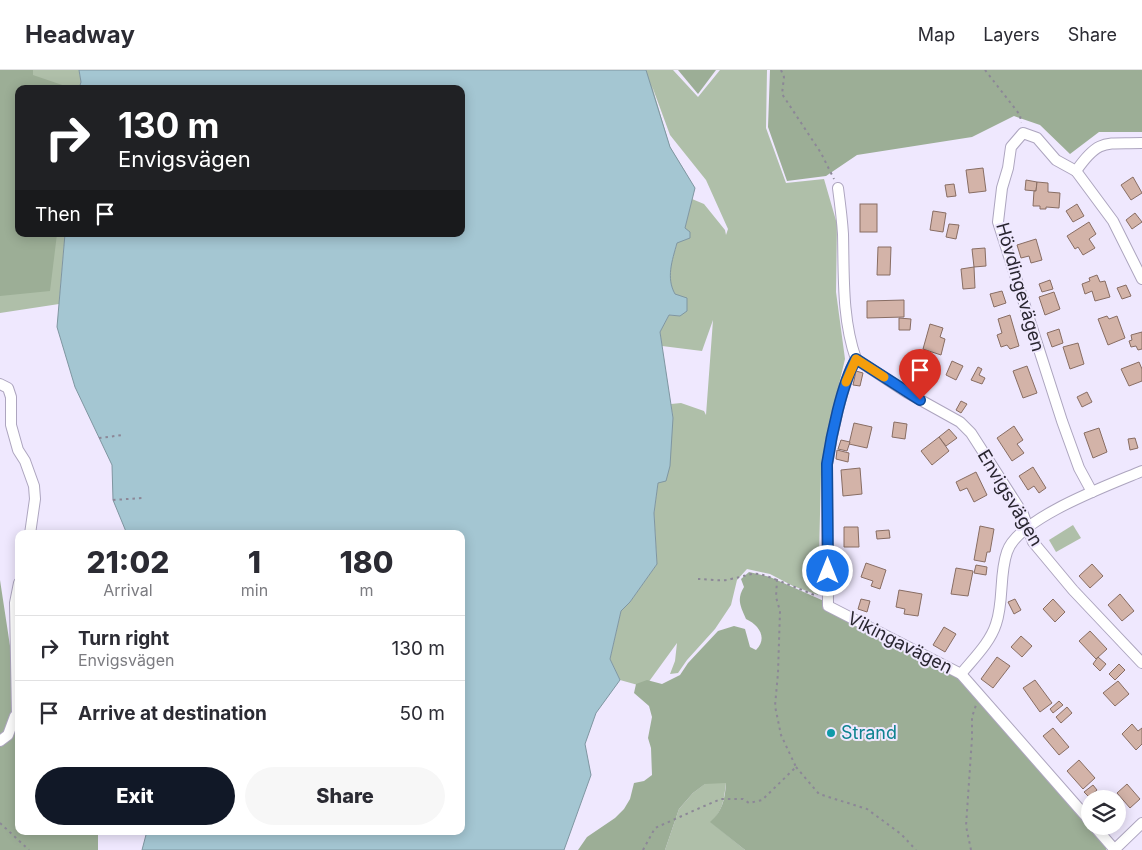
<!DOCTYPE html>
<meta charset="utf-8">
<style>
:root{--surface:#fff;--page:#f7f7f7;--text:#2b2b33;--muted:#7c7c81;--line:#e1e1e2;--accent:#111827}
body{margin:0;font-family:Inter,sans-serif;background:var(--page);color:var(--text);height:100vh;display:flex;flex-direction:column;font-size:19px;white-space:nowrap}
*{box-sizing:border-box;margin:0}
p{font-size:16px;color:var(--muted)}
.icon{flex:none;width:28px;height:28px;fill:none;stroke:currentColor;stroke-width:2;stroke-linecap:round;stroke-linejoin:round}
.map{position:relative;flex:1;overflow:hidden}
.drawer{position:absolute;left:15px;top:460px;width:450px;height:305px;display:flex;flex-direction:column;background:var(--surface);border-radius:10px;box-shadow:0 2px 12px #0003}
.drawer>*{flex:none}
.guide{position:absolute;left:15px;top:15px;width:450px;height:152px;border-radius:10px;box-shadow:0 2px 12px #0003;background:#202124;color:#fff;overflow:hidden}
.fabs{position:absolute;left:1081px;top:720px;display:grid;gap:10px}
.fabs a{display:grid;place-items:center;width:45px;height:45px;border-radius:50%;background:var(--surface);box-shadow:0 2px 12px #0003;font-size:25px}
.pin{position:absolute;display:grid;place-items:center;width:42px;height:42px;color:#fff;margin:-51px -21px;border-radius:50% 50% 50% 0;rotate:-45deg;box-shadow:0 0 5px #0007}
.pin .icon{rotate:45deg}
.me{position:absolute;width:55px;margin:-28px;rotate:0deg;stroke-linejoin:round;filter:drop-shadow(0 0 4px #0008)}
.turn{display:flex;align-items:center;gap:18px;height:105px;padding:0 20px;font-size:22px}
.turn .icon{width:65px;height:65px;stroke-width:2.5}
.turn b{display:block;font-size:35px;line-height:42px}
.then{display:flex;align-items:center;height:48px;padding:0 20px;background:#0003;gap:10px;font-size:19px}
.eta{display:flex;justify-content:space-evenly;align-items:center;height:85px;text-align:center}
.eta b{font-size:30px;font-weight:800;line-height:35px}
.primary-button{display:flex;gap:10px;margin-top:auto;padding:10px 20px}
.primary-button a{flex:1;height:58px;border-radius:30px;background:var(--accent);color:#fff;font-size:20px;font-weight:800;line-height:58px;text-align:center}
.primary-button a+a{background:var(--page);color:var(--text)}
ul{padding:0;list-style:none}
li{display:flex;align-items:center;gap:15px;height:65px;padding:0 20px;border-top:1px solid var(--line)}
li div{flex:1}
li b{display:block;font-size:19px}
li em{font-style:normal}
header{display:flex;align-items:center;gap:30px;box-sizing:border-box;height:70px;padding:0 25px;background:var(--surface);border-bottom:1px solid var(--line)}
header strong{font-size:24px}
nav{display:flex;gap:28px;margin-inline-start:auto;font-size:18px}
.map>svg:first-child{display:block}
.green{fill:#afbfa9}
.forest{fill:#9cae96}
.water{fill:#a4c6d2;stroke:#7f96a1}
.building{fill:#d3b3a8;stroke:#886d63}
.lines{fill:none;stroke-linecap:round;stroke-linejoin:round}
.street-casing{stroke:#ada5bf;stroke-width:12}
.path{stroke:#8c8797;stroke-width:2;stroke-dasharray:2.5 4;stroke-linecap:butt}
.street{stroke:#fff;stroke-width:10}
.route-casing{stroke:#114b97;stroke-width:12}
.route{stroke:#1a73e8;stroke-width:9}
.slow{stroke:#f59e0b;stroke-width:9}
.culture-dot{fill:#0f9aa8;stroke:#efe8fe;stroke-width:2}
.labels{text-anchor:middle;stroke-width:4;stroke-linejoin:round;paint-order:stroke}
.street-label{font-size:18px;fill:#292630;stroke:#efe8fe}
.culture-label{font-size:18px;fill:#0d838f;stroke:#efe8fe;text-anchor:start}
</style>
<header>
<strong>Headway</strong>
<nav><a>Map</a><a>Layers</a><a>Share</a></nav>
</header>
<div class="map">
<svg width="1142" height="780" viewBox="0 0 1142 780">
<rect width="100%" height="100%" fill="#efe8fe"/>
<g class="green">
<polygon points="0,0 79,0 81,12 79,19 19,19 19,164 65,164 59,234 0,243"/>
<polygon points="646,0 673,0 698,27 720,0 767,0 766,58 786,113 824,109 837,154 836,222 845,289 825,373 821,404 818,525 793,516 770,504 747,499 737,510 731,535 715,559 687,590 678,603 670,604 675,591 677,573 645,617 620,610 610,589 621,541 630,532 657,494 654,443 658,413 673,348 671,334 681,333 704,341 706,345 713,250 702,281 662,276 660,262 669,245 680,246 675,224 670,216 670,197 677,173 685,158 692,129 704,134 725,160 726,165 728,159 706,110 670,65 652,16 670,77 686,103 670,96"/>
<polygon points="1073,455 1081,468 1056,482 1049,470"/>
<path d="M706 713H726C724 729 723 741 711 752L745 780H665L679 739 693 723Z"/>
</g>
<g class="forest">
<polygon points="0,0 33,0 33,5 71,18 19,19 19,164 57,164 50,221 0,226"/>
<polygon points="678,0 716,0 698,24"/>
<polygon points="770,0 1142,0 1142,62 1099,62 1070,84 1040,55 1014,46 972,67 857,85 826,106 787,111 768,57"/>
<path d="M749 502 770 507 824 531 963 606 1102 770 1107 778 1106 780H745L710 752C723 741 725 728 726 713L705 714 693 723 679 739 665 780H578L587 767 615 748 624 739 630 729 634 713 644 711 652 705 651 678 648 668 652 647 649 636 634 623 636 614 647 610 662 614 680 605 688 593 718 561 734 556 745 559 750 577 756 580C768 568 759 555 746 549 741 537 736 530 744 517L741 509Z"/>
<polygon points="0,510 12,589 19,606 19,761 98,761 98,780 0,780"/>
</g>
<path class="water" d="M79 0H646L670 77 695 118 685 158 690 162V168L677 173C672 191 666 208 675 224L687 228V241L680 246 669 245 660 262 673 348 670 396 666 411 658 413 654 443 657 494 630 532 621 541 610 589 620 610 596 643 585 674 591 705 564 780H142L147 761H461V464H127L113 430 112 395 75 317 57 257 65 164H461V19H79L81 12Z"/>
<g class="building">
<polygon points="983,98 986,121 969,123 966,100"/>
<polygon points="1133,107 1142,123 1131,130 1121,115"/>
<polygon points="1026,110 1037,112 1036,121 1025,120"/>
<polygon points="1037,112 1048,113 1048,122 1060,123 1059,138 1046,137 1046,139 1040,139 1040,136 1033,136 1034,121 1036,121"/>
<polygon points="954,114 956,126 947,127 945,115"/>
<rect x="860" y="134" width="17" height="28"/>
<polygon points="1077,134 1084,146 1073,152 1066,141"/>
<polygon points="933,141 946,143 943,162 930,160"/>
<polygon points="1135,143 1142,152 1132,159 1126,150"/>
<polygon points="1089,152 1096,164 1089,169 1095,178 1083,185 1078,177 1075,179 1067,166"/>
<polygon points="949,154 959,155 956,169 946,167"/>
<polygon points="1036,169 1042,190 1031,193 1029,186 1021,188 1017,175"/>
<polygon points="878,177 891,177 890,205 877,205"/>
<polygon points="985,178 986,196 974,197 972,179"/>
<polygon points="974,197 975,218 963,219 961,199"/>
<polygon points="1097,205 1100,212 1105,211 1110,227 1095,231 1092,221 1085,224 1082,214 1090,211 1089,208"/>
<polygon points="1050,210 1053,219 1042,222 1039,214"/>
<polygon points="1126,215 1131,226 1122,229 1117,218"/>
<polygon points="1002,221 1006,233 994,237 990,224"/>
<polygon points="1054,222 1060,239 1045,245 1039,227"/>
<polygon points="904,230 904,247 867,248 867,231"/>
<polygon points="1010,245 1019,276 1010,279 1007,275 1001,277 997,265 1002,263 998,249"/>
<polygon points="1107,246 1109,249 1117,246 1125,268 1108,275 1098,249"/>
<polygon points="899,248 911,249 910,260 899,260"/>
<polygon points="930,254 943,258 940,267 945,269 941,285 923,279"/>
<polygon points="1059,259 1063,273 1052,277 1047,263"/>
<polygon points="1142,262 1142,279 1138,280 1136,276 1131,277 1129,271 1132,270 1131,265"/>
<polygon points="1078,273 1084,294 1070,299 1063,277"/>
<polygon points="925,286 934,289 930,303 921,301"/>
<polygon points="952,291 963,296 956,310 946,305"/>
<polygon points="1139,292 1142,299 1142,311 1129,316 1121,299"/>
<polygon points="1027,296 1037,323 1023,328 1013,301"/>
<polygon points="978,297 982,299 979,305 985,308 982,314 971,310"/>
<polygon points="856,301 863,303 860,316 853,315"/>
<polygon points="1087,322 1092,332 1082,337 1077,327"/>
<polygon points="961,331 967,334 961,343 956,340"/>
<polygon points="894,352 907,354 905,369 892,367"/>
<polygon points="854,353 872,357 867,378 849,374"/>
<polygon points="1014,356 1023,370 1017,374 1024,383 1012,391 997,368"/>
<polygon points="1099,358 1107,382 1093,388 1084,363"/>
<polygon points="949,359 957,368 946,376 939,367"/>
<polygon points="939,367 949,381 932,395 921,381"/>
<polygon points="1135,368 1138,378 1130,380 1128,369"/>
<polygon points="841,370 850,372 847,381 838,379"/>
<polygon points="837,380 849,383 848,392 836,389"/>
<polygon points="1033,397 1046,418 1039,423 1034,416 1028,420 1019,406"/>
<polygon points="860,398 862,424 843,426 841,400"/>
<polygon points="976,402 987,425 974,432 967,418 960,421 956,412"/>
<polygon points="980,456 994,459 990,482 987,482 985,492 974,490"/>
<polygon points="844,457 858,457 859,477 844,477"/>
<polygon points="889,460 890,468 877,469 876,461"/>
<polygon points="866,493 886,500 880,519 871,516 873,511 861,507"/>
<polygon points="1092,494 1103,506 1090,518 1079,506"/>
<polygon points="976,495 987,497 986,505 974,503"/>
<polygon points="956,498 973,501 968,526 951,524"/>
<polygon points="899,520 922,524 918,546 904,544 905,539 896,537"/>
<polygon points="1120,524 1134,541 1122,551 1108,535"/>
<polygon points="861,529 870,531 867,542 858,539"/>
<polygon points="1015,529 1021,540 1014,544 1008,532"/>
<polygon points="1053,529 1065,542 1055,552 1043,539"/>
<polygon points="944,557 956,564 945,582 933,575"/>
<polygon points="1090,561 1107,579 1096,589 1079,571"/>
<polygon points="1021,566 1032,576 1022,587 1011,577"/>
<polygon points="997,587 1010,596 993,618 981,609"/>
<polygon points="1098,587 1106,594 1100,601 1093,594"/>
<polygon points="1119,594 1125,600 1115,610 1109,604"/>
<polygon points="1035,610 1052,633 1040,642 1023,618"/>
<polygon points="1118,611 1129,624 1115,636 1103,623"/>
<polygon points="1059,631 1063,635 1053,643 1050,639"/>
<polygon points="1067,637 1072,643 1061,653 1056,647"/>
<polygon points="1132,654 1138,661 1142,658 1142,674 1136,680 1122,664"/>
<polygon points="1053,658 1069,677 1059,685 1043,666"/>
<polygon points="1079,690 1095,708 1083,719 1067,701"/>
<polygon points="1127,714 1140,729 1130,738 1117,723"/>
<polygon points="1093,715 1097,720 1089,727 1084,722"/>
</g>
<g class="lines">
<g class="street-casing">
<g id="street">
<polyline points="1076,101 1113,151 1142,209"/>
<path d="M838 118C840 133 842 148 843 164 844 206 842 249 856 289 842 313 831 367 827 395L828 536 961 604 1090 751"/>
<polyline points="856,289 906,322 960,352 971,363 1023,444 1033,472 1073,520 1142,593"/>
<polyline points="0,314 8,318 11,327 11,355 18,380 25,391 34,416 35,429 30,464"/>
<path d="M1092 422 1079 398 1062 351 998 152 1002 118 1008 98 1011 77 1023 63 1037 68 1056 90 1076 101C1099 68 1105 74 1142 73"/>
<path d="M961 604C973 589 990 573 996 554 1004 531 999 505 1007 482 1018 448 1109 415 1142 401"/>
<polyline points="17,644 15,533 19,513"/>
<polyline points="0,671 8,665 15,646"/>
<polyline points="1094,756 1115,780"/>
<polyline points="1114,780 1142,753"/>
</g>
</g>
<g class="path">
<polyline points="781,0 784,7 782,24 821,83 834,109"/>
<polyline points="985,0 1020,45 1021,53"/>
<polyline points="99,368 123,365"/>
<polyline points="113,430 142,428"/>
<path d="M698 509C708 509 721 512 731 509 755 504 752 500 777 510"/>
<polyline points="796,697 819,724 867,739 901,764 916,780"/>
<polyline points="0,753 29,780"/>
<polyline points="643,780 655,758 702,737 721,729 743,729 749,733 762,730 796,697 781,665 775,636 778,603 780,541 776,527 777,510 817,526"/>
<polyline points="971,780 966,756 972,668 972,647 976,635"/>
</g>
<use href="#street" class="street"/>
</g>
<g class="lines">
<g class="route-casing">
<path id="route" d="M828 501 827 394C831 367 842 313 856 289L920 330"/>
</g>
<use href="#route" class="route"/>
<polyline class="slow" points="846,312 856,289 884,307"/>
</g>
<circle class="culture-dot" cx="831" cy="663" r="5"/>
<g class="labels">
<g class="street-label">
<text transform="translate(1020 217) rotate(74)" y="6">Hövdingevägen</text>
<text transform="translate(1010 428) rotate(59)" y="6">Envigsvägen</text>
<text transform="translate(900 573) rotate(27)" y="6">Vikingavägen</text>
</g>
<g class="culture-label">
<text x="841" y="669">Strand</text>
</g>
</g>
</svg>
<div class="fabs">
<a><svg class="icon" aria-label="layers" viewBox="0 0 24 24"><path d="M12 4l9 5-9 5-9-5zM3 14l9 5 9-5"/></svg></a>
</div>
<div class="pin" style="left:920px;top:330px;background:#d93025"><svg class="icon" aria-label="arrive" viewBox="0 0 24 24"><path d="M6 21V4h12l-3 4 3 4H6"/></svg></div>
<svg class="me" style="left:828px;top:501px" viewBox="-20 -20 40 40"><circle r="17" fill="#1a73e8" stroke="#fff" stroke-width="3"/><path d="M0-11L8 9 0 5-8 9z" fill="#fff"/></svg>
<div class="guide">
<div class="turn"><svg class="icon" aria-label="right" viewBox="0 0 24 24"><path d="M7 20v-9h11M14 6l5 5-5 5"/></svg><div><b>130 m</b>Envigsvägen</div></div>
<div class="then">Then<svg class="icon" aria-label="arrive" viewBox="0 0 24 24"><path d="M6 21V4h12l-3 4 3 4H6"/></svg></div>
</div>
<section class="drawer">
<div class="eta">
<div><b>21:02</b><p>Arrival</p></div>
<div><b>1</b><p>min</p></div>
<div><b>180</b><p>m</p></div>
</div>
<ul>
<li><svg class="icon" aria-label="right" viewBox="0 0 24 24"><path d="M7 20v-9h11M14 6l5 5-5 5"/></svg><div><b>Turn right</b><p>Envigsvägen</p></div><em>130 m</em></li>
<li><svg class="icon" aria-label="arrive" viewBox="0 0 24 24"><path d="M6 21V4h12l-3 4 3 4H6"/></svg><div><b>Arrive at destination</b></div><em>50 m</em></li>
</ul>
<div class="primary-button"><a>Exit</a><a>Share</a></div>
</section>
</div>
